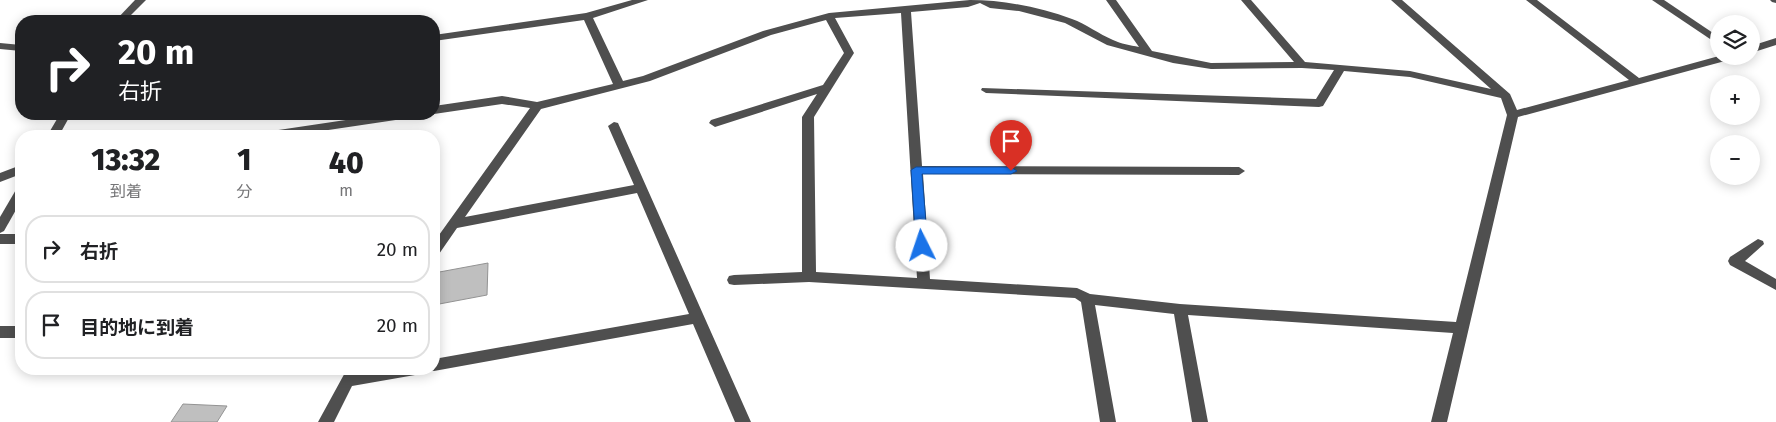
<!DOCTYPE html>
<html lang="ja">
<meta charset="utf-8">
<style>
:root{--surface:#fff;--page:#f6f6f6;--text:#202124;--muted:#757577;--line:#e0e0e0}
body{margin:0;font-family:"Fira Sans","Noto Sans JP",sans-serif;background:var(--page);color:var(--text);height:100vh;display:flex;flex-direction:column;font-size:19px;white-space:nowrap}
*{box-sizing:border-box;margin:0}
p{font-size:16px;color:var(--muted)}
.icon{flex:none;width:28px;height:28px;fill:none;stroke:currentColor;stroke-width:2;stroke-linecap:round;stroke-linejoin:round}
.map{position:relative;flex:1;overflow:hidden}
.sheet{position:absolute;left:15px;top:130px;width:425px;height:245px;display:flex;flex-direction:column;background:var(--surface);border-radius:20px;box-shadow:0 2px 12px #0003}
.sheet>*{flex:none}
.hud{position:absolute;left:15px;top:15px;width:425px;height:105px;border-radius:20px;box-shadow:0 2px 12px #0003;background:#202124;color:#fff;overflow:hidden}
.tools{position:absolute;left:1710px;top:15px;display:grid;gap:10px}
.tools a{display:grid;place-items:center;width:50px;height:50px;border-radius:50%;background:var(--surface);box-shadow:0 2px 12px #0003;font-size:25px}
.pin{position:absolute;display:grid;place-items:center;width:42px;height:42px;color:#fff;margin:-51px -21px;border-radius:50% 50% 50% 0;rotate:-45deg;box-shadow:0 0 5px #0007}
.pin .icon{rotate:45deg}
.me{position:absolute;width:55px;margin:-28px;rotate:356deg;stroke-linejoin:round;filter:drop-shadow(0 0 4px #0008)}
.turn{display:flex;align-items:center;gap:18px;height:105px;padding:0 20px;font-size:22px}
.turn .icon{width:65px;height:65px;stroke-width:2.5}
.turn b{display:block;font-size:35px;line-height:42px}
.eta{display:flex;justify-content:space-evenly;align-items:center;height:85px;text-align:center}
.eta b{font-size:30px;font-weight:800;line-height:35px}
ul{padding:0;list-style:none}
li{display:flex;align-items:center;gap:15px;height:68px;margin:0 10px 8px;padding:0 10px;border:2px solid var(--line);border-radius:20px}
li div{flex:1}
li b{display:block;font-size:19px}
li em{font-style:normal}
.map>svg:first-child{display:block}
.building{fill:#bfbfbf;stroke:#939393}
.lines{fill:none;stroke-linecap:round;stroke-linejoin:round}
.minor{fill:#4f4f4f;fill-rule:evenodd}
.route{fill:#1a73e8;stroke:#114b97}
</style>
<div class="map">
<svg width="1776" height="422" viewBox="0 0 1776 422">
<rect width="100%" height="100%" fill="#fff"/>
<g class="building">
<polygon points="488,263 487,295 434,305 434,273"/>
<polygon points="183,404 227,406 217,422 171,422"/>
</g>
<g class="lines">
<g class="minor">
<polygon points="135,0 146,0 125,21 115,21"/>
<path d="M632 0H648L593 18 623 81 643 76 763 31 829 13 970 0C1003 0 1040 7 1072 19 1086 24 1099 34 1113 40 1121 44 1130 45 1139 47L1106 0H1116L1152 51 1211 63 1294 62 1241 0H1251L1305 62 1410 71 1491 89 1391 0H1402L1510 94 1517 110 1629 80 1526 0H1537L1639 78 1719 56H1737L1736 58 1518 117 1447 422H1431L1453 333 1188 315 1208 422H1192L1174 314 1095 305 1116 422H1100L1081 302 1075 298 809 282 734 285 729 284 727 280 729 276 734 275 802 272V117L817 94 715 127 709 123 711 120 823 85 844 53 826 20 771 35 650 81 541 109 465 217 634 185 608 126 614 122 618 123 751 422H735L693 324 434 371 429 369H434V359L689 314 637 193 457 228 439 254 434 256V242L530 108 502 104 434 114V106L502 96 537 102 613 84 584 20 434 41V35L586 13ZM980 3 990 8 1019 11 1065 23 1107 45 1173 63 1211 69 1302 68 1334 70 1316 99 982 88 981 90 986 93 1319 107 1323 106 1344 71 1410 77 1501 98 1507 115 1456 322 1180 304 1090 294 1077 288 930 279 923 174 1239 175 1245 171 1239 167 922 166 911 12 968 7ZM901 13 917 278 816 272 814 117 854 53 835 18Z"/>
<polygon points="1652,0 1664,0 1719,37 1719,45"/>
<polygon points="1770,0 1776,0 1776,3 1772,2"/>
<polygon points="1776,38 1776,45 1751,53 1751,46"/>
<polygon points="0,43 21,45 21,51 0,49"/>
<polygon points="60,114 71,114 61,132 73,132 79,136 47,136"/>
<polygon points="386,114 415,114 409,118 288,136 259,136 265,132"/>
<polygon points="21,165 21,174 0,182 0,173"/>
<polygon points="21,187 21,201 4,231 0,233 0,217 17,188"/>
<rect x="0" y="234" width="21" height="10"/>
<polygon points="1758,239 1763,241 1764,244 1745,261 1776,279 1776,290 1730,265 1728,261 1730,257"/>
<rect x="0" y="326" width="21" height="12"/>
<polygon points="347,369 361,369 359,373 382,369 422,369 420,373 415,375 352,386 334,422 318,422"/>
</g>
</g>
<polygon class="route" points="916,167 1011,167 1017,171 1011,174 922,174 928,246 922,251 916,246 911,170"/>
</svg>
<div class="tools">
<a><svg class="icon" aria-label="layers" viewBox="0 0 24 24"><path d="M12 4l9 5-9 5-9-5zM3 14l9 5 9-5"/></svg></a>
<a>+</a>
<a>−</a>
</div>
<div class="pin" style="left:1011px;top:171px;background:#d93025"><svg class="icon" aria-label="arrive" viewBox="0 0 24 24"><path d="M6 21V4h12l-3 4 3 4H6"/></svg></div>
<svg class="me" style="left:922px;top:246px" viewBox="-20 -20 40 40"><circle r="19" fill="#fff"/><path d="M0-13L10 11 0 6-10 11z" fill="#1a73e8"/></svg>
<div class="hud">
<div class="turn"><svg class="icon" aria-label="right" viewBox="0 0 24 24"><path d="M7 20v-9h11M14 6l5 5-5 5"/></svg><div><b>20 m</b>右折</div></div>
</div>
<section class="sheet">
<div class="eta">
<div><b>13:32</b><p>到着</p></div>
<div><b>1</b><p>分</p></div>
<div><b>40</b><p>m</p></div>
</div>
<ul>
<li><svg class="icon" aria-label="right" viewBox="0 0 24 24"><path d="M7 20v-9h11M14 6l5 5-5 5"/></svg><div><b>右折</b></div><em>20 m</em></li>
<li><svg class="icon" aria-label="arrive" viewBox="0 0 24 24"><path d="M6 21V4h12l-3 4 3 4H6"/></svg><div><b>目的地に到着</b></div><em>20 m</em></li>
</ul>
</section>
</div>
